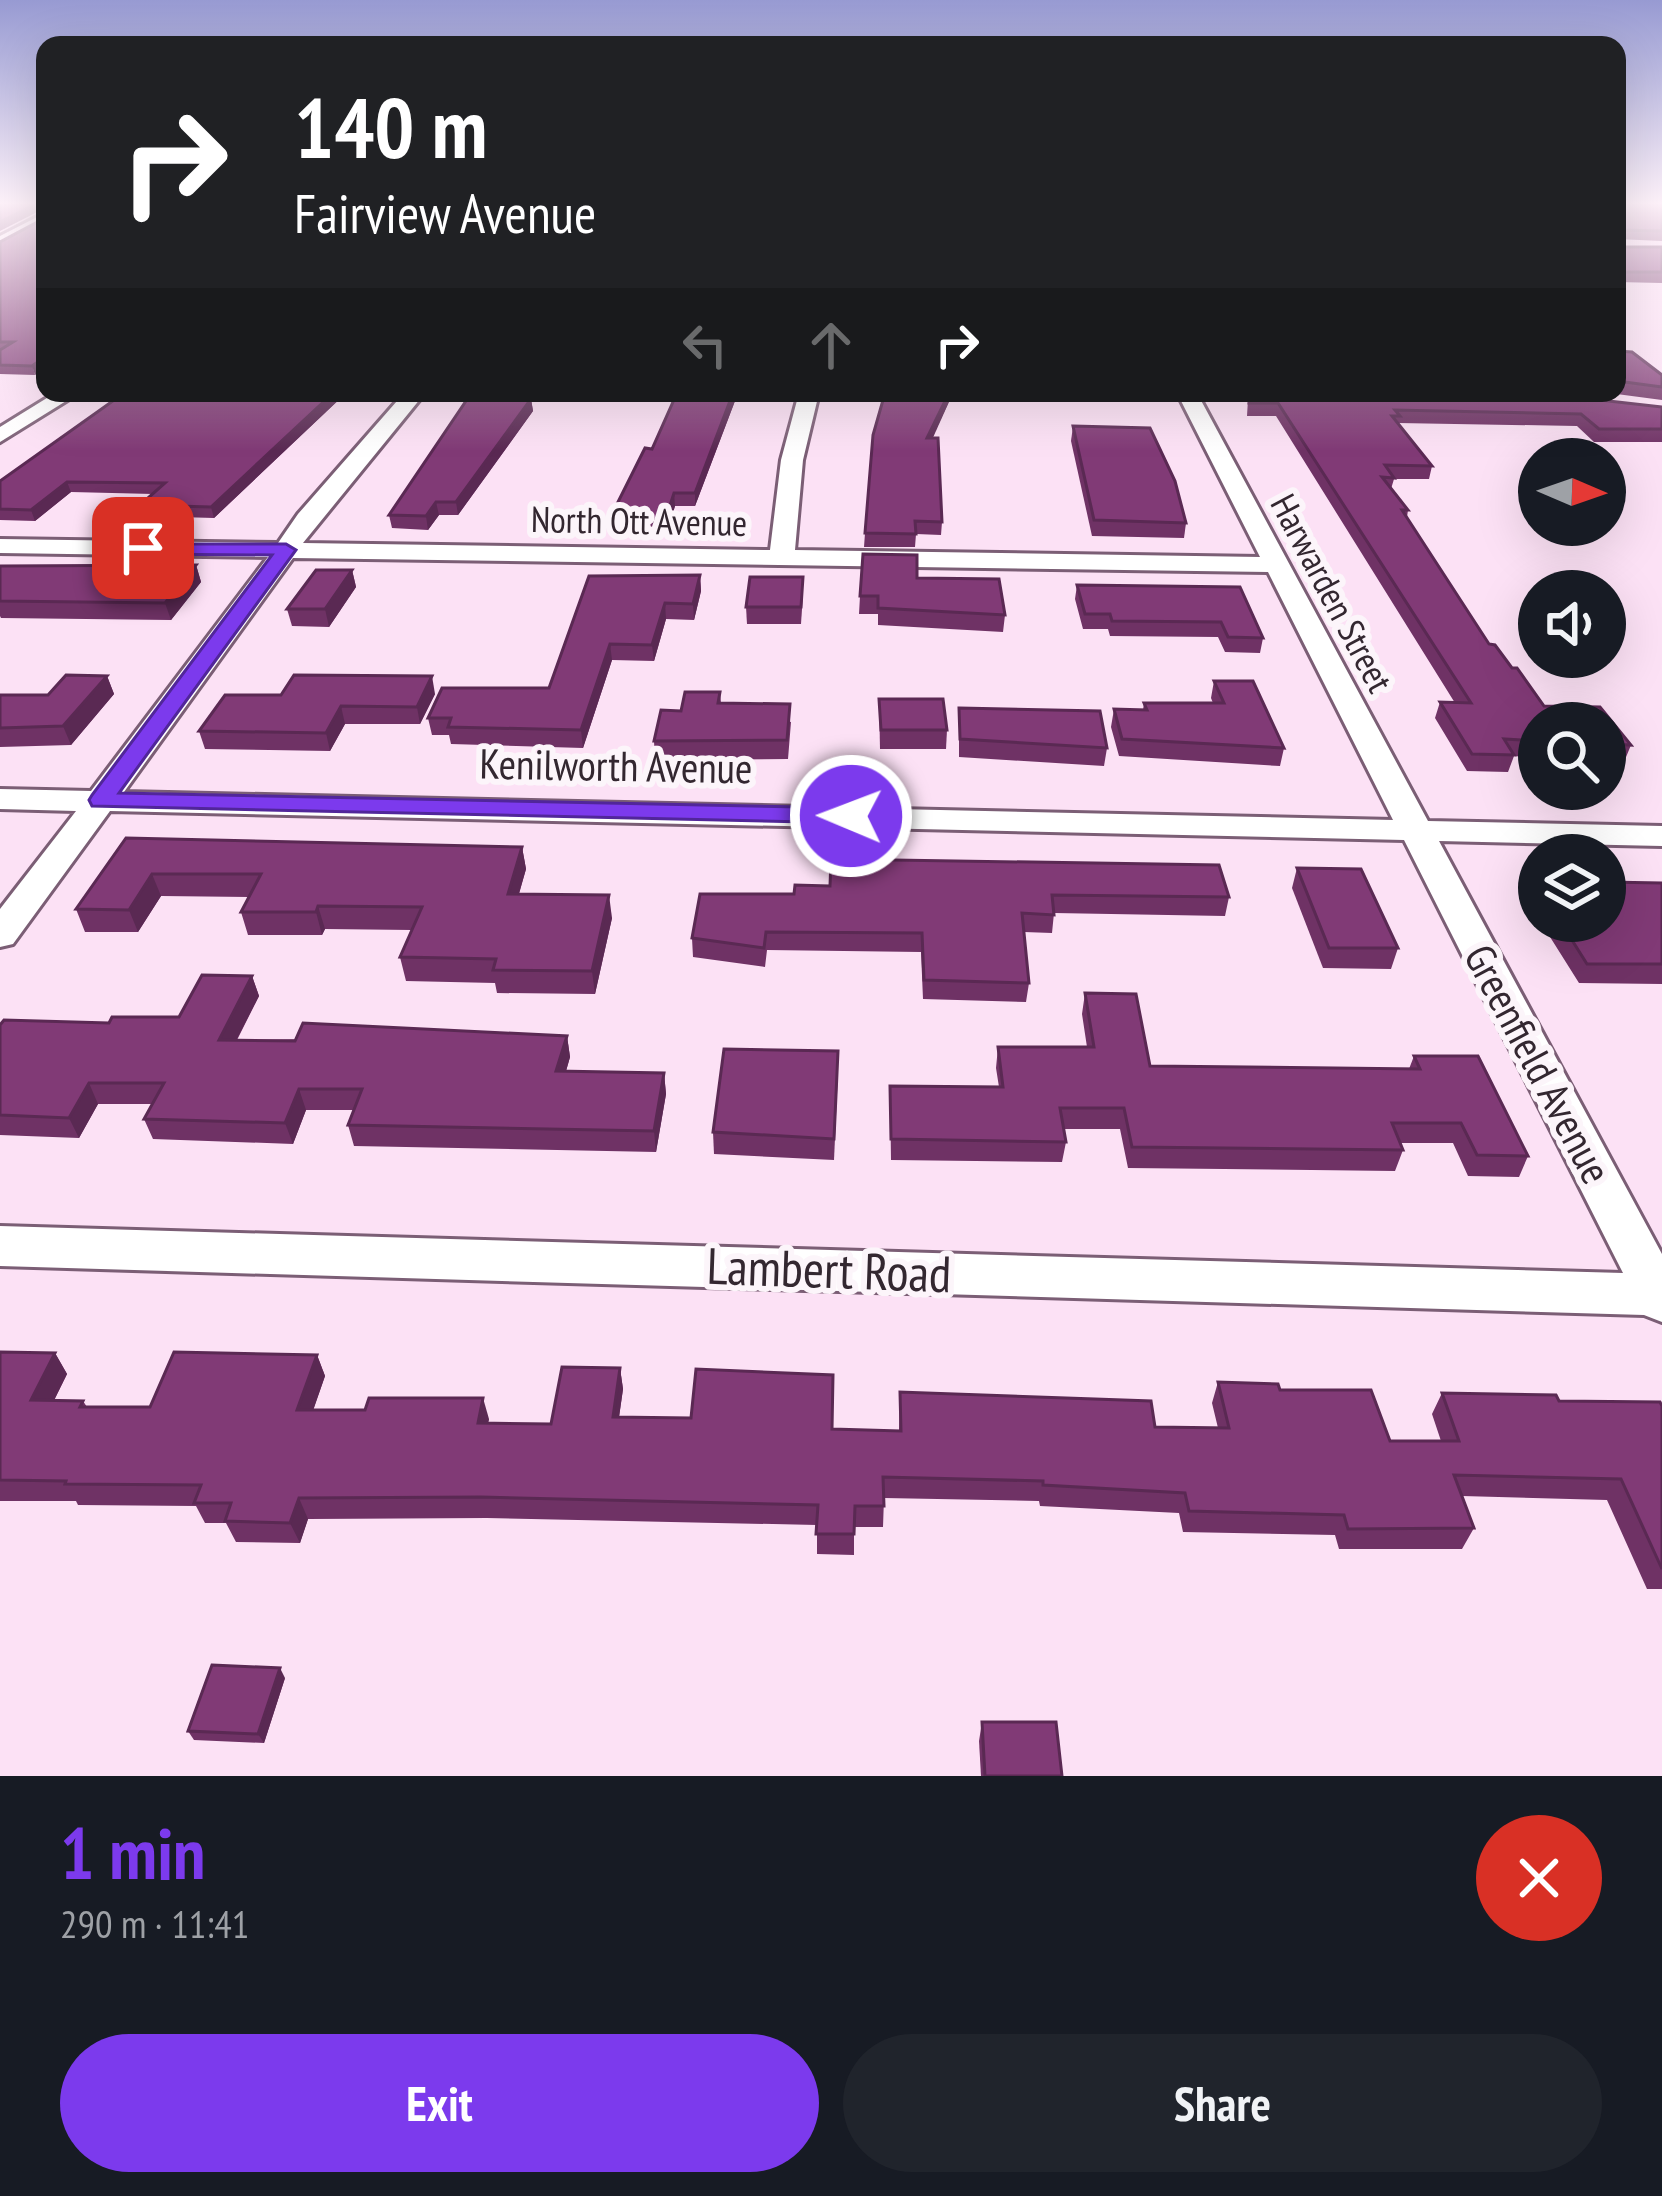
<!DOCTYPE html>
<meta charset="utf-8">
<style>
:root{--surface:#171b24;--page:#20242c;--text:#f1f3f6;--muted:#9ea1a6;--accent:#7c3aed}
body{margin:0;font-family:"PT Sans Narrow",sans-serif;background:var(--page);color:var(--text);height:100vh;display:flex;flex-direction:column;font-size:45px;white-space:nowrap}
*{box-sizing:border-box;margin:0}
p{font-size:39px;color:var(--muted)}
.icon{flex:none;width:66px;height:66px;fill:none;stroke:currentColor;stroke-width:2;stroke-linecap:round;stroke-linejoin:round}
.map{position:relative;height:1776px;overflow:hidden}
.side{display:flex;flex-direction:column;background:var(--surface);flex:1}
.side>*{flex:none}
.hud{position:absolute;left:36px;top:36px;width:1590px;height:366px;border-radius:24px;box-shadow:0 12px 48px #0002;background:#202124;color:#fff;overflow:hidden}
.needle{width:78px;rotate:92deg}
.tools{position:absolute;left:1518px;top:438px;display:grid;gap:24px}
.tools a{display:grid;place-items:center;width:108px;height:108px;border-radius:50%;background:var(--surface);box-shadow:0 12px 48px #0002;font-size:60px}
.pin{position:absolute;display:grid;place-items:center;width:102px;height:102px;color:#fff;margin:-51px;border-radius:24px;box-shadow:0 6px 18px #0006}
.me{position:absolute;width:132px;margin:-66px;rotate:271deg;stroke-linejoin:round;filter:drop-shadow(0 0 9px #0008)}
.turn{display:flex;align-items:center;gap:42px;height:252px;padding:0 60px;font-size:54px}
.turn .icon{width:156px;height:156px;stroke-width:2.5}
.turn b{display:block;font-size:84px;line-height:102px}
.lanes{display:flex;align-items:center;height:114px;padding:0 60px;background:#0003;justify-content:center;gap:60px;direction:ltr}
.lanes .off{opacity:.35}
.round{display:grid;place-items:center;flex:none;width:126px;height:126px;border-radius:63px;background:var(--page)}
.summary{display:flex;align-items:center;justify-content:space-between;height:204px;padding:0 60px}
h1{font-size:72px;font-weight:700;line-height:90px;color:var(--accent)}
.button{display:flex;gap:24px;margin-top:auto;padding:24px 60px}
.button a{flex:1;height:138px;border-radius:72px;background:var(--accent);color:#fff;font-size:48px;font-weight:700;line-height:138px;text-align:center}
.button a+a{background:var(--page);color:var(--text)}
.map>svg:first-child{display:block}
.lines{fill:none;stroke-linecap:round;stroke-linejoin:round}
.minor-casing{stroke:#7b5e75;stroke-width:6}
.minor{fill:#fff;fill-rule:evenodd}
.wall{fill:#6f3265}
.shaded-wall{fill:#5a2953}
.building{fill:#813a76;stroke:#5a2953;stroke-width:3}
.route{fill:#7c3aed;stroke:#51269a;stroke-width:3}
.labels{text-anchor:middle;stroke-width:12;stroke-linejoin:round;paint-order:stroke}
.far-street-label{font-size:36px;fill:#332730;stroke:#fcf5fa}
.street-label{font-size:42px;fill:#332730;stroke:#fcf5fa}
.near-street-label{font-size:51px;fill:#332730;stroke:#fcf5fa}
</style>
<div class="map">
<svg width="1662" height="1776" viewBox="0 0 1662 1776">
<rect width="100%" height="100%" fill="#fce1f5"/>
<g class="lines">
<g class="minor-casing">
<g id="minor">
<polygon points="45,213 45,223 0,246 0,236"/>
<polygon points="55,393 79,393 0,442 0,427"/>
<path d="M404 393H425L303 543 770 550 781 460 799 393H819L803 460 795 550 1260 557 1177 393H1197L1428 821 1662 826V846L1439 841 1662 1254V1322L1644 1315 0 1266V1226L1623 1273 1404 840 110 811 13 944 0 947V909L76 811 0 809V789L91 791 268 557 0 553V539L278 543 298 514ZM293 558 1268 572 1393 820 124 792Z"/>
</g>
</g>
<use href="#minor" class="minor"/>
</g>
<g class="wall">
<polygon points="1617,202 1662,202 1662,241 1617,239"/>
<polygon points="0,242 35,375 0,374"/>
<polygon points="1617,244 1620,247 1662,247 1662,283 1617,282"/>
<polygon points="1617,351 1662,387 1662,400 1609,393 1617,393"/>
<polygon points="346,393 214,518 144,516 140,505 153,494 71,492 35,521 0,520 0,481"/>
<polygon points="474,393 531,393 525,399 531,399 533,411 458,515 439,515 428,530 392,528 389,515"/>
<polygon points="738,393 695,506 675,506 666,535 621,534 620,521 617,521 615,508 652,449"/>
<polygon points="953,393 932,438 942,522 941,535 916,534 915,547 864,547 865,533"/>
<polygon points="1230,393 1538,393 1662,407 1662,442 1594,442 1577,426 1398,423 1432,466 1429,479 1394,479 1391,489 1408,510 1407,517 1489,644 1495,645 1512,668 1517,668 1544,706 1600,707 1631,745 1624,762 1605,761 1605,723 1539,723 1539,758 1514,756 1508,772 1467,771 1435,718 1440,702 1455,703 1276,416 1247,416 1248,399 1233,398"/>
<polygon points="1073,426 1186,523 1184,538 1092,536 1071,441"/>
<polygon points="196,565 201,582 171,620 1,618 0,616 0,566"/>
<polygon points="352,570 356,587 329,627 292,626 287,609"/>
<polygon points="700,575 701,591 694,620 666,619 654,661 612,660 583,748 451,744 449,735 432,735 428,718 549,688"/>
<polygon points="917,578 1005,615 1003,632 878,625 878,614 859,614 860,596"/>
<polygon points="1077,585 1240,587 1263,638 1260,653 1225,652 1218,637 1110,636 1108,629 1083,629 1075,599"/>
<polygon points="803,594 801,624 747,624 746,607"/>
<polygon points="107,676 114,694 71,745 0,747 0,695 48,695"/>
<polygon points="1214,681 1284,748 1280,766 1119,756 1111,727 1114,709 1143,710 1144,703 1213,703 1211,698"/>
<polygon points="720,692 721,703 791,722 788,759 655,760 654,741 681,711"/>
<polygon points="435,694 420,724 345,724 330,751 205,749 199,731 225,695"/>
<polygon points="879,699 947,730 946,749 880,749"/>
<polygon points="959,708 1107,748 1104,766 959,757"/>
<polygon points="126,838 522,847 526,869 519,894 612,918 595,994 497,993 495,983 406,981 400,957 412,930 325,929 322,935 248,935 241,912 249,897 161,896 138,932 85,932 76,909"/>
<polygon points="1297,868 1398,948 1391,969 1323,968 1292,888"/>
<polygon points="1534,880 1539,880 1539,920 1526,899"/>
<polygon points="1662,883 1662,984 1579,983 1540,921 1605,921"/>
<polygon points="795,885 1229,897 1225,916 1054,913 1052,933 1024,932 1029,983 1026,1002 923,999 921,952 767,950 765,967 693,957 692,938 794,894"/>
<polygon points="252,976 259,996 237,1040 567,1036 570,1057 566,1071 664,1073 666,1094 656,1152 354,1146 348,1125 354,1110 306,1110 293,1144 153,1139 144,1119 152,1104 98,1104 79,1138 0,1135 0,1025 109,1023 179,1017"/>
<polygon points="1085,993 1150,1066 1409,1069 1414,1056 1528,1156 1519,1177 1468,1176 1453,1143 1400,1143 1403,1150 1395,1171 1128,1168 1120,1129 1063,1129 1066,1142 1062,1162 891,1160 890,1086 999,1087 996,1068 998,1047 1087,1047 1082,1014"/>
<polygon points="838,1072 834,1160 714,1154 713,1132"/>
<polygon points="0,1352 55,1353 67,1374 54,1400 83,1401 87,1407 150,1407 317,1355 325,1376 313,1410 489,1419 488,1423 551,1424 620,1368 623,1389 619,1417 832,1429 899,1431 900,1392 1155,1427 1218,1428 1212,1403 1218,1382 1280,1390 1390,1441 1441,1441 1432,1414 1442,1393 1662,1406 1662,1589 1647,1589 1607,1500 1462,1496 1474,1528 1462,1549 1339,1549 1335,1535 1183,1532 1179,1513 1040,1506 1039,1501 884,1498 883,1527 854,1527 854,1555 817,1554 817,1525 487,1518 308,1519 300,1543 236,1542 226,1523 205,1523 196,1506 78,1505 76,1501 0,1501"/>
<polygon points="285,1678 264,1743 194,1740 188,1731"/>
<polygon points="982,1722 1062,1776 981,1776 979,1741"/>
</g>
<g class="shaded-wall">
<polygon points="41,202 43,209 0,231 0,222"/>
<polygon points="45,357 45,369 35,375 32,366"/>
<polygon points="333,393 346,393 214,518 211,507"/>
<polygon points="518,393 531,393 513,410 512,399"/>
<polygon points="733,393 738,393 695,506 695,493"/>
<polygon points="949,393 953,393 927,451 927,438"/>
<polygon points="531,399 533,411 458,515 456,502"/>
<polygon points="67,482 71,492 35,521 31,510"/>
<polygon points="674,493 675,506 666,535 665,521"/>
<polygon points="436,502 439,515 428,530 426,516"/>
<polygon points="196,565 201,582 171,620 165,603"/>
<polygon points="352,570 356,587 329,627 325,609"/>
<polygon points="700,575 701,591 694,620 693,604"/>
<polygon points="665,603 666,619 654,661 652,645"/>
<polygon points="610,644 612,660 583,748 581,730"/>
<polygon points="107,676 114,694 71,745 63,726"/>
<polygon points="432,676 435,694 420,724 417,707"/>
<polygon points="341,706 345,724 330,751 326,733"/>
<polygon points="522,847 526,869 512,917 508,894"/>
<polygon points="152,874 161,896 138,932 129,910"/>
<polygon points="609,895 612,918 595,994 592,971"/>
<polygon points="318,906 325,929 322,935 316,912"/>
<polygon points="252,976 259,996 226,1060 219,1040"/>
<polygon points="567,1036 570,1057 560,1092 556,1071"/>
<polygon points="664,1073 666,1094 656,1152 654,1131"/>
<polygon points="89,1083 98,1104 79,1138 69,1118"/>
<polygon points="299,1089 306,1110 293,1144 285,1123"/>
<polygon points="55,1353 67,1374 44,1421 31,1400"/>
<polygon points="317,1355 325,1376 306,1431 297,1410"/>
<polygon points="620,1368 623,1389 616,1438 613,1417"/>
<polygon points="483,1398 489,1419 483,1444 478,1423"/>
<polygon points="299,1498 308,1519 300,1543 290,1523"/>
<polygon points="280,1668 285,1678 264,1743 258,1734"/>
</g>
<g class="building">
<polygon points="0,202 40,202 0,222"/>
<polygon points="1617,202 1662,202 1662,231 1620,230 1617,238"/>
<polygon points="45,218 45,357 32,366 0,365 0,350 13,342 0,342 0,242"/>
<polygon points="1617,244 1620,247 1662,247 1662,272 1617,272"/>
<polygon points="1617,351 1632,352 1662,375 1662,387 1617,381"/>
<polygon points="124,393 333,393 211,507 140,505 165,483 67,482 31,510 0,509 0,481"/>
<polygon points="474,393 518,393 512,399 531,399 456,502 436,502 426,516 389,515 468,398"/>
<polygon points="677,393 733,393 695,493 674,493 665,521 620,521 625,508 615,508 645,448 652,449"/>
<polygon points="885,393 949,393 927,438 938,438 942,522 915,521 916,534 865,533 873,435"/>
<polygon points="1250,393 1538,393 1662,407 1662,429 1599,429 1581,414 1395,410 1400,416 1392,416 1432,466 1385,465 1394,478 1382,477 1408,510 1402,510 1489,644 1495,645 1512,668 1517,668 1544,706 1600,707 1631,745 1605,744 1605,723 1539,723 1539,741 1504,739 1514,755 1472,754 1440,702 1471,703 1278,403 1249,403"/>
<polygon points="1073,426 1150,428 1175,481 1186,523 1094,520"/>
<polygon points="863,554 917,555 917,578 999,579 1005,615 878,608 878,596 860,596"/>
<polygon points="196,565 165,603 0,601 0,566"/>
<polygon points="316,570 352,570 325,609 287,609"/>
<polygon points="700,575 693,604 665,603 652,645 610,644 581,730 448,727 451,718 428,718 442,688 549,688 589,576"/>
<polygon points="750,577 803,577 801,607 746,607"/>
<polygon points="1077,585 1240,587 1263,638 1228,637 1221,622 1112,621 1110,614 1085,614"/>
<polygon points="66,675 107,676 63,726 0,728 0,695 48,695"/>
<polygon points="294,675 432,676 417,707 341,706 326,733 199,731 225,695 281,695"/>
<polygon points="1214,681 1253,681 1284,748 1122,739 1114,709 1147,710 1144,703 1224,703"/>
<polygon points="685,692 720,692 718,703 790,704 787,740 654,741 661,710 681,711"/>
<polygon points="879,699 943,699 947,730 881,730"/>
<polygon points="959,708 1100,711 1107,748 960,739"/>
<polygon points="126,838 522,847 508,894 609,895 592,971 493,970 496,959 400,957 422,907 318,906 316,912 241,912 261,874 152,874 129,910 76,909"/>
<polygon points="831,859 1219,865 1229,897 1052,895 1054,915 1022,913 1029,983 924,980 922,933 766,932 764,948 692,938 700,894 794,894 795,885 830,886"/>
<polygon points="1297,868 1361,869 1398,948 1329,948"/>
<polygon points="1605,882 1662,883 1662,964 1587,964 1560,921 1605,921"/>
<polygon points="202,975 252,976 219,1040 295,1041 303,1023 567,1036 556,1071 664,1073 654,1131 348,1125 362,1089 299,1089 285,1123 144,1119 164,1083 89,1083 69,1118 0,1115 0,1025 4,1020 109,1023 112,1017 179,1017"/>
<polygon points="1085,993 1136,994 1150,1066 1420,1069 1414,1056 1478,1056 1528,1156 1477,1155 1461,1123 1392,1123 1403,1150 1132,1147 1124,1108 1060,1108 1066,1142 891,1139 890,1086 1003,1087 998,1047 1094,1047"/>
<polygon points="724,1049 838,1051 834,1139 713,1132"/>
<polygon points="0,1352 55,1353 31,1400 83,1401 80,1407 150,1407 174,1352 317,1355 297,1410 365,1410 369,1398 483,1398 478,1423 551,1424 562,1367 620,1368 613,1417 691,1418 696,1369 833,1375 832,1429 901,1431 900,1392 1151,1401 1155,1427 1229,1428 1218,1382 1278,1384 1280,1390 1371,1390 1390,1441 1459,1441 1442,1393 1556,1395 1559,1401 1660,1402 1662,1406 1662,1569 1621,1479 1454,1475 1474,1528 1348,1529 1344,1515 1189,1511 1185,1493 1043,1485 1043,1481 883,1477 884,1506 855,1506 854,1534 816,1534 818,1505 481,1497 299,1498 290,1523 225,1521 231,1503 194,1503 201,1485 65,1484 66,1481 0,1480"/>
<polygon points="212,1665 280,1668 258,1734 188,1731"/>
<polygon points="982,1722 1056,1722 1062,1776 985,1776"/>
</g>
<linearGradient id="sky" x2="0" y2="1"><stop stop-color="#979ad2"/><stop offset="0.45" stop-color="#fef2fa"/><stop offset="1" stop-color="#fef2fa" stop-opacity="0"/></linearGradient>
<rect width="1662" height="451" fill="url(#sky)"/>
<polygon class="route" points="136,544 286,544 296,550 119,793 851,808 864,816 851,823 92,806 89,800 92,795 272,555 143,554 136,552"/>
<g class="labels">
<g class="far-street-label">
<text transform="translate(639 521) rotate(1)" y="13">North Ott Avenue</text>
<text transform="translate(1332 593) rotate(62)" y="13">Harwarden Street</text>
</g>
<g class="street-label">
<text transform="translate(616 766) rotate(1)" y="15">Kenilworth Avenue</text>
<text transform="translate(1538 1064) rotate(62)" y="15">Greenfield Avenue</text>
</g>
<g class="near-street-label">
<text transform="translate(829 1270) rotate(2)" y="18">Lambert Road</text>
</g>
</g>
</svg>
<div class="tools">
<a><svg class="needle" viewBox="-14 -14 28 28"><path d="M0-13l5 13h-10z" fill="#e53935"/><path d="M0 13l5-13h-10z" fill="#9ea1a6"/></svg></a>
<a><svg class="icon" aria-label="sound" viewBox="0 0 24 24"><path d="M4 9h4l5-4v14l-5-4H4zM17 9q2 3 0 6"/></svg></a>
<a><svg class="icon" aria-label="search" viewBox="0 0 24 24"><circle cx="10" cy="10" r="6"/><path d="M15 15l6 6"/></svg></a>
<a><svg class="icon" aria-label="layers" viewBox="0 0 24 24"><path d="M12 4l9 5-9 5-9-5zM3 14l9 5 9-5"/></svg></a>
</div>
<div class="pin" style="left:143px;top:548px;background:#d93025"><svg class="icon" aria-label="arrive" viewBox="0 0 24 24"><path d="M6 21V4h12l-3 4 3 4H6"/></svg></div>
<svg class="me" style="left:851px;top:816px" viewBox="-20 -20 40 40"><circle r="17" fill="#7c3aed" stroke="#fff" stroke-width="3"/><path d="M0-11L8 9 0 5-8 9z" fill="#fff"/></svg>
<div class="hud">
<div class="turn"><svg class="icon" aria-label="right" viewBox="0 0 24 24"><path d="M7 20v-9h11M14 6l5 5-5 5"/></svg><div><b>140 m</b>Fairview Avenue</div></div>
<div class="lanes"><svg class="icon off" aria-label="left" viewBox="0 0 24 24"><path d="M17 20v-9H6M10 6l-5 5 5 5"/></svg><svg class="icon off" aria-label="ahead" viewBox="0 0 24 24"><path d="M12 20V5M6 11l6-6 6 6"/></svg><svg class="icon" aria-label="right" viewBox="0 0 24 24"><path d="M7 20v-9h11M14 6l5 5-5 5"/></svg></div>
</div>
</div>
<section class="side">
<div class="summary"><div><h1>1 min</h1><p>290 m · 11:41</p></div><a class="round" style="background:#d93025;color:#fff"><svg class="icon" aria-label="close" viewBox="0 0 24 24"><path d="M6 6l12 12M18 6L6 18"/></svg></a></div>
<div class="button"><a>Exit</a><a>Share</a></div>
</section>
